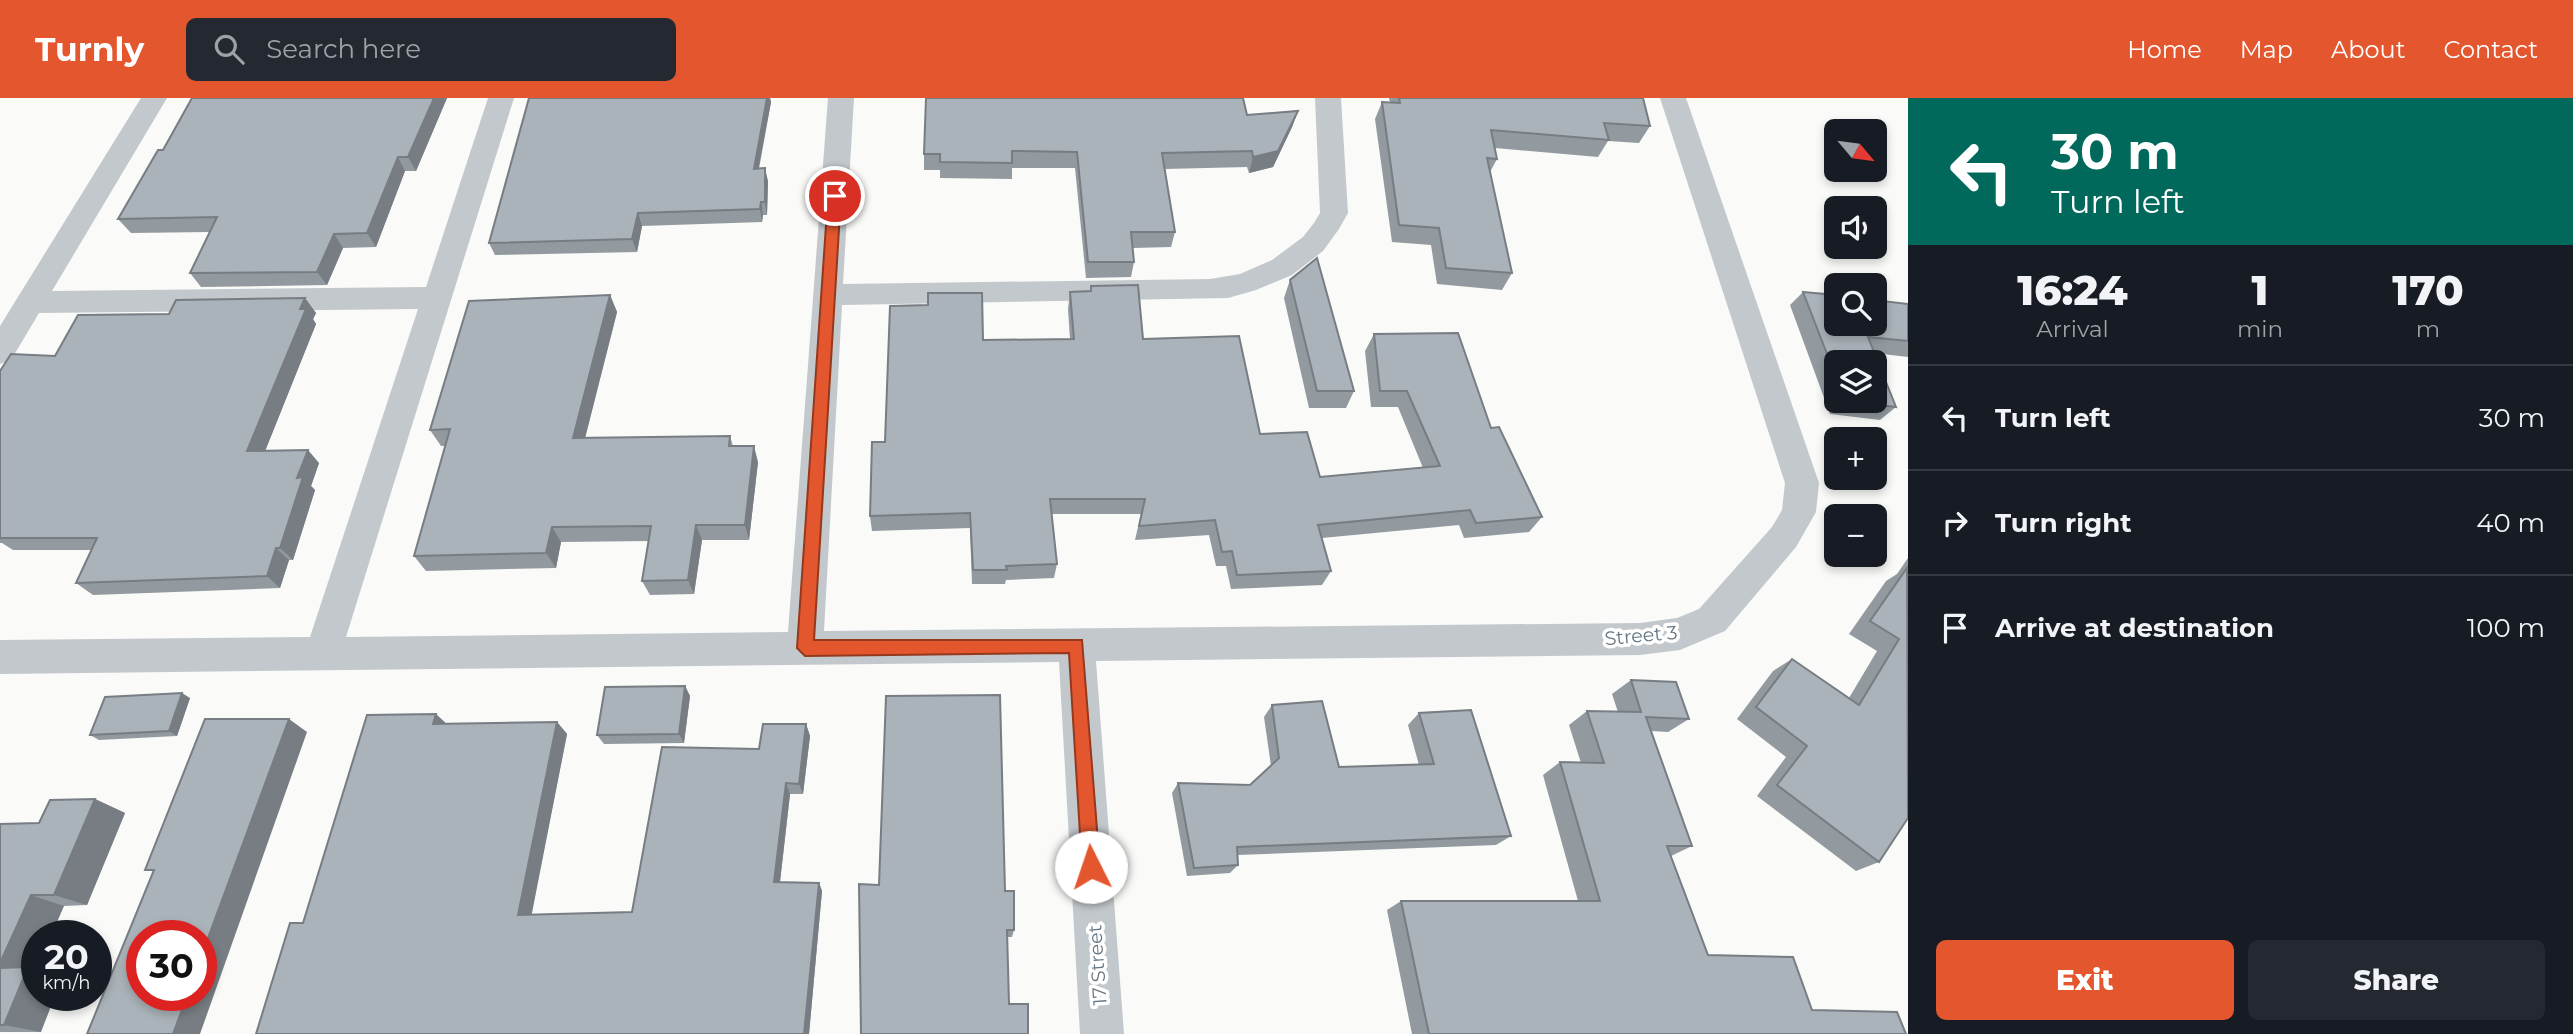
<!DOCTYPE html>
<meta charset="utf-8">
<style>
:root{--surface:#171b24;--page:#242831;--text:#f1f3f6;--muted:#9ea1a6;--line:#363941;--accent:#e4572e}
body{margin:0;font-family:Montserrat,sans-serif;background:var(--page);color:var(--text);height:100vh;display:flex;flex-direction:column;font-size:26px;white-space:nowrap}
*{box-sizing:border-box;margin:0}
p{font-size:23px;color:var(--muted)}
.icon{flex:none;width:38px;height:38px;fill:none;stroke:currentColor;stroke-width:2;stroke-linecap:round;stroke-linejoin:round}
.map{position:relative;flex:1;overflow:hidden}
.details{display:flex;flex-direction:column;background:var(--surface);width:665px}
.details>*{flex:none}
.hud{background:#00695c;color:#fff;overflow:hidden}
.needle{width:46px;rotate:119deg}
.controls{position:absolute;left:1824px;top:21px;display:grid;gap:14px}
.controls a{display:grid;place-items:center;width:63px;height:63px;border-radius:10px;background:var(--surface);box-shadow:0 4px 10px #0003;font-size:35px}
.speed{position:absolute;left:21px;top:822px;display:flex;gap:14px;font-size:35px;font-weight:700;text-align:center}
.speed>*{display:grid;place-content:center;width:91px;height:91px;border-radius:50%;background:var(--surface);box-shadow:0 4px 10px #0003;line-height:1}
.speed small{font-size:18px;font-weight:400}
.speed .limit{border:10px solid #d22;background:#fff;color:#111}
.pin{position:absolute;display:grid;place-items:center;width:60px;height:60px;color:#fff;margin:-30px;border:4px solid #fff;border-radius:50%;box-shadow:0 2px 7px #0007}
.me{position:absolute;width:77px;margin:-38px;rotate:356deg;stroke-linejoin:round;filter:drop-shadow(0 0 5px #0008)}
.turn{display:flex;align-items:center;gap:24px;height:147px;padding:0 28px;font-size:32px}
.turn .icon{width:91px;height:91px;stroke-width:2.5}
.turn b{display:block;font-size:49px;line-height:60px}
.eta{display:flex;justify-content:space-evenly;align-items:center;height:119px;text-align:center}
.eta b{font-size:42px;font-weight:800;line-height:49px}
.cta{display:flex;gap:14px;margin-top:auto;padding:14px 28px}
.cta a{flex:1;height:80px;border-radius:10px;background:var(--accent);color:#fff;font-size:28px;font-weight:800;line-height:80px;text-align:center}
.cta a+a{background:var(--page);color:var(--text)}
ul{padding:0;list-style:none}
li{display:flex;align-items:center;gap:21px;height:105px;padding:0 28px;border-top:2px solid var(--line)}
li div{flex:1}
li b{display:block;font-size:26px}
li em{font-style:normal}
header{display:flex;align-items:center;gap:42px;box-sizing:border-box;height:98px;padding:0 35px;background:var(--accent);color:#fff}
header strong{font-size:33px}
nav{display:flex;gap:38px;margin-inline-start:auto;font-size:24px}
.search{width:490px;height:63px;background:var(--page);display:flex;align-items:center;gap:18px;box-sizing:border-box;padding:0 24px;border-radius:10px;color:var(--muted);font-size:26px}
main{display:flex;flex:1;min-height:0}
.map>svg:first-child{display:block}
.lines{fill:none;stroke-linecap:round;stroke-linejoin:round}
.minor{fill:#c3c8cc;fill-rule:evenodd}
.wall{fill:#929a9f;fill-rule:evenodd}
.shaded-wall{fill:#777d82}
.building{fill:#aab3b9;stroke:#777d82;stroke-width:2}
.route{fill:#e4572e;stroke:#94391e;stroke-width:2}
.labels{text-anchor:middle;stroke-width:7;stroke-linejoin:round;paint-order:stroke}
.street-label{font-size:19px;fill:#657683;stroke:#fff}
</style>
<header>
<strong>Turnly</strong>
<div class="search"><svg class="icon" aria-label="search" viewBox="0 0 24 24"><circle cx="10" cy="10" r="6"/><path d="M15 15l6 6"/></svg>Search here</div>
<nav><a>Home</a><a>Map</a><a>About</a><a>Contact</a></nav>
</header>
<main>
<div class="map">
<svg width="1908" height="936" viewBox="0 0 1908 936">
<rect width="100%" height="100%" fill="#fafaf8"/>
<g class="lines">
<polygon class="minor" points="141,0 167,0 52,193 426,189 488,0 514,0 346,539 788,534 828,0 854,0 843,186 1210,181 1240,176 1272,162 1303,139 1314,125 1320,115 1315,0 1341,0 1348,115 1339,131 1323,153 1292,177 1256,192 1228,200 842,207 824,533 1640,525 1677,520 1699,511 1772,429 1782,412 1785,385 1660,0 1686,0 1819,385 1816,414 1796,449 1725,533 1680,552 1640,557 1096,563 1124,936 1080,936 1059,564 0,576 0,542 310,539 418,211 39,215 11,262 0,266 0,228"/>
</g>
<g class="wall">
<polygon points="192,0 447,0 416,73 405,73 376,149 343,150 327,187 201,189 190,175 210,134 131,135 118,121 163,52"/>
<polygon points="529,0 770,0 771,4 759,71 768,83 767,117 763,117 762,124 642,128 637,154 495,157 489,145"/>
<polygon points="1389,0 1643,0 1650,28 1639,45 1608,43 1598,59 1495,50 1497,61 1490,74 1512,175 1502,192 1437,186 1431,147 1392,144 1375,21 1382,4 1390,4"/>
<polygon points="1298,13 1292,29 1273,69 1249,75 1247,69 1165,71 1175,134 1171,149 1133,150 1134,164 1131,179 1086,180 1075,70 1012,70 1012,81 940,80 940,72 924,72 924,56 1247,17"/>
<polygon points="1290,182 1354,293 1346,310 1309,310 1284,200"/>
<polygon points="1091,188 1143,241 1260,336 1320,379 1423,370 1398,309 1371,309 1365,253 1374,236 1491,330 1542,419 1529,434 1464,440 1459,427 1322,440 1331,473 1322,487 1231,491 1226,468 1216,468 1209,437 1135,442 1141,416 1051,416 1057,466 1054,480 1006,482 1005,486 972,486 970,430 872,433 870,418 885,344 928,207 983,242 1070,241 1068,211 1070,194 1090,193"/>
<path d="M1803 194 1908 206V259L1874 255 1896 309 1880 322 1830 316 1790 207ZM1836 264 1874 303H1836Z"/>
<polygon points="610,197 617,214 585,340 730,338 733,348 758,364 749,442 702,442 694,496 650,497 642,483 649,443 561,444 556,470 426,473 414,458 445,348 441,348 430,332"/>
<polygon points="305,200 316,215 313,221 316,226 265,352 319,365 311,388 315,392 293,462 289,462 280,490 93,497 76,485 91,452 13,452 2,445 0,445 0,273 55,258"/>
<polygon points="1908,460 1908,720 1879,764 1856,773 1757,698 1786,659 1737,621 1773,573 1792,561 1849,600 1877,553 1849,536 1886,483 1897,476"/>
<polygon points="1631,582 1689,621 1668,634 1651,633 1692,748 1671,758 1708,857 1812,912 1906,936 1412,936 1387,812 1401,803 1578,803 1543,677 1560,664 1581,665 1569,627 1587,613 1618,614 1612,596"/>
<polygon points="685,588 690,598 684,645 604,646 597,637"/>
<polygon points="190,600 177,638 99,642 90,637"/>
<polygon points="1272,607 1339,669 1419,667 1408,627 1419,615 1511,738 1496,747 1237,757 1238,767 1230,775 1187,778 1172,695 1178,685 1250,687 1271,668 1264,619"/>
<polygon points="557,624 567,636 531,817 632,814 759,651 806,626 810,638 803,696 790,696 780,784 819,785 822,793 809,936 256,936 303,825 447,626"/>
<polygon points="95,701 125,715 87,807 64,808 37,838 37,898 41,934 0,934 0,726 39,725"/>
<polygon points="1005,793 1014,832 1012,839 1007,839 861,936"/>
</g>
<g class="shaded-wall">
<polygon points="434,0 447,0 416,73 408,59"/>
<polygon points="767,0 770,0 771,4 756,83 754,71"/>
<polygon points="1298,13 1292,29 1273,69 1249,75 1253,59"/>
<polygon points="398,59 405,73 376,149 367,135"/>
<polygon points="765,70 768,83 767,117 765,104"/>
<polygon points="761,104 763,117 762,124 760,111"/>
<polygon points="638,115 642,128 637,154 632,141"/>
<polygon points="334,136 343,150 327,187 317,174"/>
<polygon points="610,197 617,214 581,356 573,340"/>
<polygon points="305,200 316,215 313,221 316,226 260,366 247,353"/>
<polygon points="754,348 758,364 749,442 745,427"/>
<polygon points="308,352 319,365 311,388 315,392 293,462 280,450 297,380"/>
<polygon points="696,427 702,442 694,496 688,482"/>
<polygon points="552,429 561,444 556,470 546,455"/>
<polygon points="276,450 289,462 280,490 267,478"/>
<polygon points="685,588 690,598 684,645 679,636"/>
<polygon points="182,595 190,600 177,638 169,633"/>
<polygon points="436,616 449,628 433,626"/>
<polygon points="289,621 307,634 200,936 173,936 187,898 201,898 201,859"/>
<polygon points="557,624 567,636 530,825 518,817"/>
<polygon points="806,626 810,638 803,696 799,686"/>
<polygon points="786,685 790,696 779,792 774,784"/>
<polygon points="95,701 125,715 87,807 54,797"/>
<polygon points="819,785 822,793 809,936 804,936"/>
<polygon points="31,797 64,808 51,838 37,838 37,898 55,898 41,934 4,927 0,865"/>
</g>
<g class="building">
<polygon points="192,0 434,0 408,59 398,59 367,135 334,136 317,174 190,175 217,119 118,121 158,52 163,52"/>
<polygon points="529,0 767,0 754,71 765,70 765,104 761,104 760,111 638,115 632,141 489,145"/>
<polygon points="926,0 1243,0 1247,17 1298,13 1278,53 1253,59 1252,53 1162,55 1175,134 1131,134 1134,164 1088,164 1077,54 1012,53 1012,65 940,64 940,56 924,56"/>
<polygon points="1399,0 1643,0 1650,28 1604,25 1609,42 1491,32 1497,61 1487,60 1512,175 1446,170 1439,130 1399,127 1382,4 1400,5"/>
<polygon points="1317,160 1354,293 1317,293 1290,182"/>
<polygon points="1138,187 1143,241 1239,238 1260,336 1307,334 1320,379 1440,368 1407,293 1380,293 1374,236 1458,235 1491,330 1499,329 1542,419 1476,425 1470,412 1318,427 1331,473 1237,477 1232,453 1222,454 1215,422 1139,428 1145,401 1050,401 1057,466 1006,468 1007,472 973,472 970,415 870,418 872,344 885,344 890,208 928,207 928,195 982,195 983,242 1074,241 1070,194 1091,193 1091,188"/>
<polygon points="1803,194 1836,197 1836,226 1874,226 1874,202 1908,206 1908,243 1868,239 1896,309 1845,303 1874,303 1874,264 1836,264 1836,279"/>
<polygon points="610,197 573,340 730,338 729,348 754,348 745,427 696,427 688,482 642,483 651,428 552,429 546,455 414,458 450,331 430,332 469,203"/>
<polygon points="305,200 300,211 306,211 247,353 308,352 297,380 303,379 280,450 276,450 267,478 76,485 97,440 0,440 0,273 11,256 55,258 78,217 169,216 176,202"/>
<polygon points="1907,470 1908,720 1879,764 1777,687 1807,648 1756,609 1792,561 1859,607 1899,541 1870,523"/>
<polygon points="1631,582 1676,584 1689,621 1646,619 1692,748 1667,748 1708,857 1793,859 1812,912 1897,914 1906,936 1429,936 1401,803 1600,803 1560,664 1604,665 1587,613 1641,614"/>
<polygon points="685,588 679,636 597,637 605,589"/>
<polygon points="182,595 169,633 90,637 105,599"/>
<polygon points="1000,597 1005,793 1014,793 1014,832 1007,832 1009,906 1028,906 1028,936 861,936 859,786 879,787 886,598"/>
<polygon points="1322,603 1339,669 1434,666 1419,615 1471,612 1511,738 1237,749 1238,767 1194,770 1178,685 1250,687 1279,660 1272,607"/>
<polygon points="436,616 433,626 557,624 518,817 632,814 662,649 759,651 763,626 806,626 799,686 786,685 774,784 819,785 804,936 256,936 290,825 303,825 367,617"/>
<polygon points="205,621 289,621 201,859 201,838 142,838 142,898 187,898 173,936 87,936 154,772 145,772"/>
<polygon points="95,701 54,797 31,797 0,865 0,726 39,725 50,702"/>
<polygon points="28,869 4,927 0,927 0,870"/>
</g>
<polygon class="route" points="835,94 841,98 814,542 1082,542 1100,769 1098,776 1091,779 1084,776 1082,769 1069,555 805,558 797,550 828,98"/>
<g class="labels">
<g class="street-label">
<text transform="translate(1641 537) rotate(-5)" y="7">Street 3</text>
<text transform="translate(1097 867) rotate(-94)" y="7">17 Street</text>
</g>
</g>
</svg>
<div class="controls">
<a><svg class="needle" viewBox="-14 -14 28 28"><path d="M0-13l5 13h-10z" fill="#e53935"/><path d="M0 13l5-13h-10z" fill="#9ea1a6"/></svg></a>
<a><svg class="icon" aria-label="sound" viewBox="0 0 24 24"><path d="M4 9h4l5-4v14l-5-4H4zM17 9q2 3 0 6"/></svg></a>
<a><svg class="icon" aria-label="search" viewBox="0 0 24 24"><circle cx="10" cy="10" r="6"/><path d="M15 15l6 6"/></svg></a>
<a><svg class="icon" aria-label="layers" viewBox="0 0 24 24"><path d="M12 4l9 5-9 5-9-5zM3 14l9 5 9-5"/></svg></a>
<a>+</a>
<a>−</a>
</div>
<div class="speed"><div>20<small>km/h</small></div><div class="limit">30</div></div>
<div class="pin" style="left:835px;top:98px;background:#d93025"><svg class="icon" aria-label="arrive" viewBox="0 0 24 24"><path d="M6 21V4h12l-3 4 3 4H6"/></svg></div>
<svg class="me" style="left:1091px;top:769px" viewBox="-20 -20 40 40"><circle r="19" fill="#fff"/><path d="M0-13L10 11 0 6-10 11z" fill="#e4572e"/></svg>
</div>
<section class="details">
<div class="hud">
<div class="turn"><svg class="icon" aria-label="left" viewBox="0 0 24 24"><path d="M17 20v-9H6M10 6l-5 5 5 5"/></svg><div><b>30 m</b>Turn left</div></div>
</div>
<div class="eta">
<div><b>16:24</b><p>Arrival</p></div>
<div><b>1</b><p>min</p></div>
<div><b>170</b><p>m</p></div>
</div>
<ul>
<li><svg class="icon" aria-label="left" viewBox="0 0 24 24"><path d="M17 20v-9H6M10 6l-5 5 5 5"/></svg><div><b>Turn left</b></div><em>30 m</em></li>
<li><svg class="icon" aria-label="right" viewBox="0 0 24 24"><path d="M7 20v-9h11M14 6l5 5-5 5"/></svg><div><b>Turn right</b></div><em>40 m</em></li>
<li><svg class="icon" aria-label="arrive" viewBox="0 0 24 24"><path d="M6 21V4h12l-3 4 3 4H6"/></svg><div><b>Arrive at destination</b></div><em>100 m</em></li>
</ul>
<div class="cta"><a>Exit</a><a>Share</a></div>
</section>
</main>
